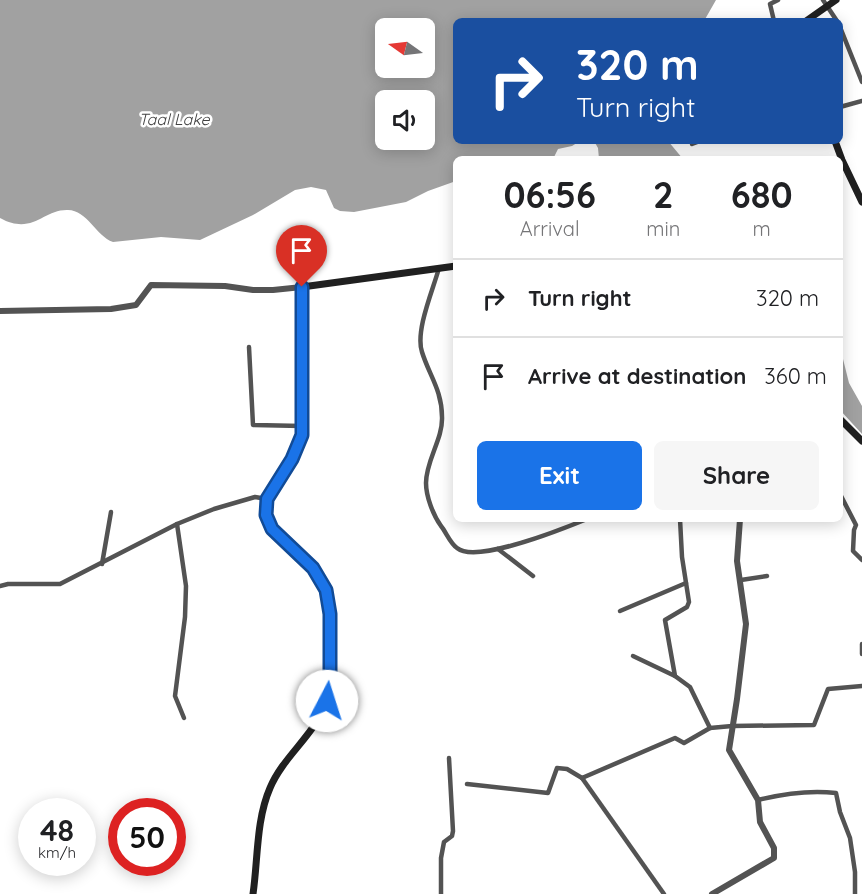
<!DOCTYPE html>
<style>
:root{--surface:#fff;--page:#f6f6f6;--text:#202124;--muted:#757577;--line:#e0e0e0;--accent:#1a73e8}
body{margin:0;font-family:Quicksand,sans-serif;background:var(--page);color:var(--text);height:100vh;display:flex;flex-direction:column;font-size:22px;white-space:nowrap}
*{box-sizing:border-box;margin:0}
p{font-size:20px;color:var(--muted)}
.icon{flex:none;width:33px;height:33px;fill:none;stroke:currentColor;stroke-width:2;stroke-linecap:round;stroke-linejoin:round}
.map{position:relative;flex:1;overflow:hidden}
.details{position:absolute;left:453px;top:156px;width:390px;height:366px;display:flex;flex-direction:column;background:var(--surface);border-radius:9px;box-shadow:0 3px 15px #0003}
.details>*{flex:none}
.guide{position:absolute;left:453px;top:18px;width:390px;height:126px;border-radius:9px;box-shadow:0 3px 15px #0003;background:#1a4fa0;color:#fff;overflow:hidden}
.needle{width:39px;rotate:284deg}
.controls{position:absolute;left:375px;top:18px;display:grid;gap:12px}
.controls a{display:grid;place-items:center;width:60px;height:60px;border-radius:9px;background:var(--surface);box-shadow:0 3px 15px #0003;font-size:30px}
.speed{position:absolute;left:18px;top:798px;display:flex;gap:12px;font-size:30px;font-weight:700;text-align:center}
.speed>*{display:grid;place-content:center;width:78px;height:78px;border-radius:50%;background:var(--surface);box-shadow:0 3px 15px #0003;line-height:1}
.speed small{font-size:15px;font-weight:400}
.speed .limit{border:9px solid #d22;background:#fff;color:#111}
.pin{position:absolute;display:grid;place-items:center;width:51px;height:51px;color:#fff;margin:-62px -26px;border-radius:50% 50% 50% 0;rotate:-45deg;box-shadow:0 0 6px #0007}
.pin .icon{rotate:45deg}
.me{position:absolute;width:66px;margin:-33px;rotate:5deg;stroke-linejoin:round;filter:drop-shadow(0 0 4px #0008)}
.turn{display:flex;align-items:center;gap:21px;height:126px;padding:0 24px;font-size:27px}
.turn .icon{width:78px;height:78px;stroke-width:2.5}
.turn b{display:block;font-size:42px;line-height:51px}
.eta{display:flex;justify-content:space-evenly;align-items:center;height:102px;text-align:center}
.eta b{font-size:36px;font-weight:700;line-height:42px}
.primary-button{display:flex;gap:12px;margin-top:auto;padding:12px 24px}
.primary-button a{flex:1;height:69px;border-radius:9px;background:var(--accent);color:#fff;font-size:24px;font-weight:700;line-height:69px;text-align:center}
.primary-button a+a{background:var(--page);color:var(--text)}
ul{padding:0;list-style:none}
li{display:flex;align-items:center;gap:18px;height:78px;padding:0 24px;border-top:2px solid var(--line)}
li div{flex:1}
li b{display:block;font-size:22px}
li em{font-style:normal}
.map>svg:first-child{display:block}
.water{fill:#a1a1a1;fill-rule:evenodd}
.lines{fill:none;stroke-linecap:round;stroke-linejoin:round}
.minor{stroke:#535353;stroke-width:4.5}
.tertiary{stroke:#535353;stroke-width:6}
.secondary{stroke:#202020;stroke-width:7}
.route-casing{stroke:#114b97;stroke-width:15}
.route{stroke:#1a73e8;stroke-width:10}
.labels{text-anchor:middle;stroke-width:5;stroke-linejoin:round;paint-order:stroke}
.water-label{font-size:16px;font-style:italic;fill:#424242;stroke:#fff}
</style>
<div class="map">
<svg width="862" height="894" viewBox="0 0 862 894">
<rect width="100%" height="100%" fill="#fff"/>
<g class="water">
<path d="M0 0H716L704 21H456V141H580L572 146 558 149 553 159H456V181L428 191 406 202 354 212 340 211 334 208 326 190 311 187 295 190 253 215 200 240 161 237 113 242C96 236 87 210 68 210 43 209 33 236 0 218ZM386 28H424V68H386ZM386 100H424V140H386Z"/>
<polygon points="594,141 668,141 683,159 599,159 598,148"/>
<polygon points="840,333 843,359 849,383 862,406 862,434 840,410"/>
</g>
<g class="lines">
<g class="minor">
<polyline points="823,0 837,21"/>
<polyline points="774,21 770,4 778,0"/>
<polyline points="840,27 862,82"/>
<polyline points="840,107 862,101"/>
<polyline points="692,144 700,141"/>
<path d="M439 268C433 290 415 331 422 352 429 375 442 390 442 417 443 439 426 460 426 483 426 496 433 515 441 526 446 532 450 543 457 548 476 564 565 528 587 519"/>
<polyline points="249,347 253,425 302,426"/>
<polyline points="840,494 856,525 854,530 853,551 862,560"/>
<polyline points="680,519 682,557 689,602 687,607 665,620 675,676 690,687 710,728 732,726 814,725 828,689 862,686"/>
<polyline points="177,524 186,586 185,617 175,696 184,718"/>
<polyline points="498,549 533,576"/>
<polyline points="102,564 111,512"/>
<polyline points="741,580 767,576"/>
<polyline points="0,586 8,584 60,584 177,524 214,509 255,497 267,499"/>
<polyline points="620,611 686,583"/>
<polyline points="862,644 862,654"/>
<polyline points="633,656 675,676"/>
<polyline points="582,778 664,894"/>
<polyline points="467,784 548,793 557,768 567,769 582,778 675,738 684,743 710,728"/>
<path d="M758 800C782 794 811 790 836 793L840 812 850 838 855 872V894"/>
<polyline points="441,894 441,858 444,842 452,836 453,831 449,758"/>
</g>
<g class="tertiary">
<polyline points="0,311 111,309 136,305 151,285 225,286 253,290 273,290 302,287"/>
<polyline points="712,894 774,858 774,848 760,822 758,800 729,750 737,699 746,624 737,561 740,519"/>
</g>
<g class="secondary">
<polyline points="806,21 836,0"/>
<polyline points="835,141 842,160 862,202"/>
<polyline points="840,419 862,441"/>
<path d="M253 894C258 860 256 820 270 788 285 752 323 730 330 689V614L326 590 313 568 272 529 266 515 267 499 292 459 302 435V287L456 266"/>
</g>
</g>
<g class="lines">
<g class="route-casing">
<polyline id="route" points="302,287 302,435 292,459 267,499 266,515 272,529 313,568 326,590 330,614 330,681 327,701"/>
</g>
<use href="#route" class="route"/>
</g>
<g class="labels">
<g class="water-label">
<text x="174" y="125">Taal Lake</text>
</g>
</g>
</svg>
<div class="controls">
<a><svg class="needle" viewBox="-14 -14 28 28"><path d="M0-13l5 13h-10z" fill="#e53935"/><path d="M0 13l5-13h-10z" fill="#757577"/></svg></a>
<a><svg class="icon" aria-label="sound" viewBox="0 0 24 24"><path d="M4 9h4l5-4v14l-5-4H4zM17 9q2 3 0 6"/></svg></a>
</div>
<div class="speed"><div>48<small>km/h</small></div><div class="limit">50</div></div>
<div class="pin" style="left:302px;top:287px;background:#d93025"><svg class="icon" aria-label="arrive" viewBox="0 0 24 24"><path d="M6 21V4h12l-3 4 3 4H6"/></svg></div>
<svg class="me" style="left:327px;top:701px" viewBox="-20 -20 40 40"><circle r="19" fill="#fff"/><path d="M0-13L10 11 0 6-10 11z" fill="#1a73e8"/></svg>
<div class="guide">
<div class="turn"><svg class="icon" aria-label="right" viewBox="0 0 24 24"><path d="M7 20v-9h11M14 6l5 5-5 5"/></svg><div><b>320 m</b>Turn right</div></div>
</div>
<section class="details">
<div class="eta">
<div><b>06:56</b><p>Arrival</p></div>
<div><b>2</b><p>min</p></div>
<div><b>680</b><p>m</p></div>
</div>
<ul>
<li><svg class="icon" aria-label="right" viewBox="0 0 24 24"><path d="M7 20v-9h11M14 6l5 5-5 5"/></svg><div><b>Turn right</b></div><em>320 m</em></li>
<li><svg class="icon" aria-label="arrive" viewBox="0 0 24 24"><path d="M6 21V4h12l-3 4 3 4H6"/></svg><div><b>Arrive at destination</b></div><em>360 m</em></li>
</ul>
<div class="primary-button"><a>Exit</a><a>Share</a></div>
</section>
</div>
